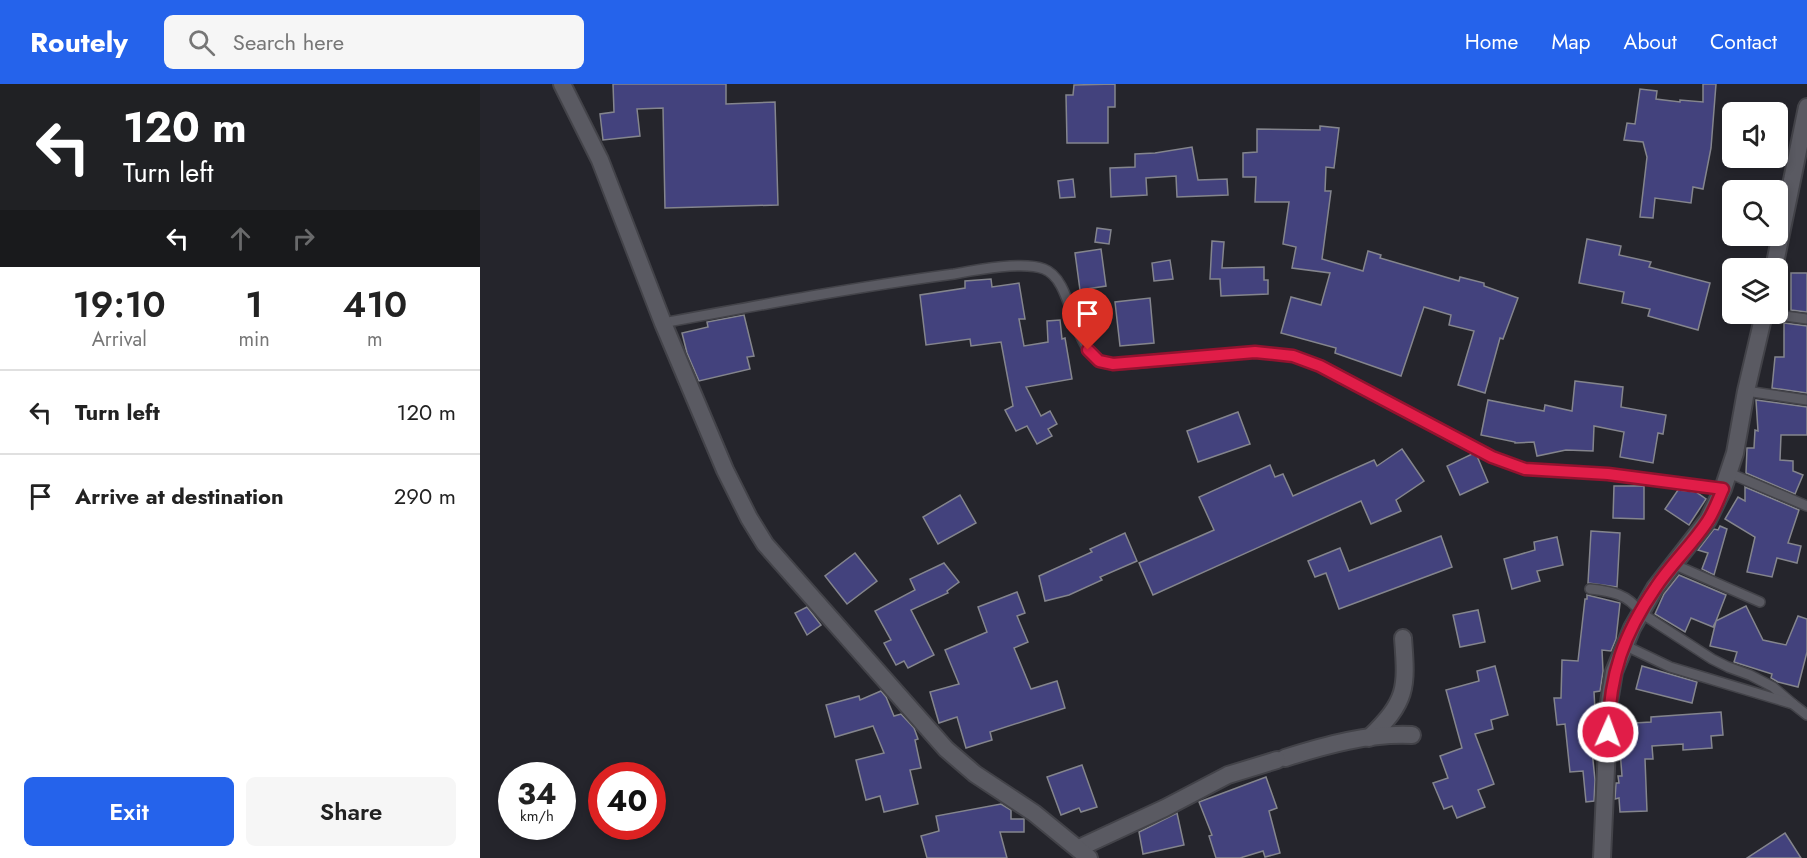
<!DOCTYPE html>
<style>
:root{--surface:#fff;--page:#f6f6f6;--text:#222;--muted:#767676;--line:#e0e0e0;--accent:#2563eb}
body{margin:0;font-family:Jost,sans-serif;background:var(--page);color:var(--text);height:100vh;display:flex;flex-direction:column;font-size:22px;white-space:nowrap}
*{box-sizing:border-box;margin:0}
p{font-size:20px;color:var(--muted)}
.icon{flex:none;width:33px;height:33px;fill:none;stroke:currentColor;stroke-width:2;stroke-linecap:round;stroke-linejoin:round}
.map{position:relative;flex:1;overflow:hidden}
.drawer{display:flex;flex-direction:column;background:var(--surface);width:480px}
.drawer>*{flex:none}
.hud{background:#202124;color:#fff;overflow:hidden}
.tools{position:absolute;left:1242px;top:18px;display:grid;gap:12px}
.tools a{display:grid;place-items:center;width:66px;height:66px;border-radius:9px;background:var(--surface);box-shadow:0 3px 9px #0003;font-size:30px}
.speed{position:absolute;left:18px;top:678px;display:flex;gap:12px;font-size:30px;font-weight:700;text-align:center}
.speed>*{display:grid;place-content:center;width:78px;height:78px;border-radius:50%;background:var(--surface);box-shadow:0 3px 9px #0003;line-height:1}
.speed small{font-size:15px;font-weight:400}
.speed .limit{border:9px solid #d22;background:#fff;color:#111}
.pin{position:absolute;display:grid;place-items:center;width:51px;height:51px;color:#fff;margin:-62px -26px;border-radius:50% 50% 50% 0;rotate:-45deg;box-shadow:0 0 6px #0007}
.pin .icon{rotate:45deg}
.me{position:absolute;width:66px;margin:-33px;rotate:2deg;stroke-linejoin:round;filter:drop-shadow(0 0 4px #0008)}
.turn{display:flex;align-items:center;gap:21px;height:126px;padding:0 24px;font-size:27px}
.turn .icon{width:78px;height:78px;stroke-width:2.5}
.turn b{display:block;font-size:42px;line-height:51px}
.lanes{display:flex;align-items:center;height:57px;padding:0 24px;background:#0003;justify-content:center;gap:30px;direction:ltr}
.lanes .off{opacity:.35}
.eta{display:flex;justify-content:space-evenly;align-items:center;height:102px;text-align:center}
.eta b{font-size:36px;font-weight:600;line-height:42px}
.cta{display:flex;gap:12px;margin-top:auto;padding:12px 24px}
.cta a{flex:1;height:69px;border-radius:9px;background:var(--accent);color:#fff;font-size:24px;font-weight:600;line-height:69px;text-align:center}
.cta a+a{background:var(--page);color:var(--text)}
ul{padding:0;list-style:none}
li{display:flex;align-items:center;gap:18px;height:84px;padding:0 24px;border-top:2px solid var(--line)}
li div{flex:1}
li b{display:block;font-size:22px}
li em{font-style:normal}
header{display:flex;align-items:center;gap:36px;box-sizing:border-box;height:84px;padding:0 30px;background:var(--accent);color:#fff}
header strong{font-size:28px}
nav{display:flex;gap:33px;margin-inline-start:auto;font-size:21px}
.search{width:420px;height:54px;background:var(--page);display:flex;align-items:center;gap:15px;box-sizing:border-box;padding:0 21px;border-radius:9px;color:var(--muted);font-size:22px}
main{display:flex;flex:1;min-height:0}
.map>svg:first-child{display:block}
.building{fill:#43427d;stroke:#84858d;stroke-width:1.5}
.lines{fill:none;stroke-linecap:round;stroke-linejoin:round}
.service-casing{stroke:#434349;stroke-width:12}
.minor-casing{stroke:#434349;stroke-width:20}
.tertiary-casing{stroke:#434349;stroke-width:20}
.service{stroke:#5a5a62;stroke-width:9}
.minor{stroke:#5a5a62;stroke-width:16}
.tertiary{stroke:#5a5a62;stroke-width:16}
.route-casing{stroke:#92132f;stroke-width:15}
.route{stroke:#e11d48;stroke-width:10}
</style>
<header>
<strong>Routely</strong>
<div class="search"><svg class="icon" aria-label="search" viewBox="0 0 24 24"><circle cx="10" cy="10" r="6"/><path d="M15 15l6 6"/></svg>Search here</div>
<nav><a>Home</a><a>Map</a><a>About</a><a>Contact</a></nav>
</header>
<main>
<section class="drawer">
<div class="hud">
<div class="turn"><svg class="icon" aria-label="left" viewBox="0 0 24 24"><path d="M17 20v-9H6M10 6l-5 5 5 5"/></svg><div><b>120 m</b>Turn left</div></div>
<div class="lanes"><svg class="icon" aria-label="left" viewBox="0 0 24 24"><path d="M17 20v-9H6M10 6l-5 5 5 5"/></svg><svg class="icon off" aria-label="ahead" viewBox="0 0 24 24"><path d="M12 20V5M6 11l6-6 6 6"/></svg><svg class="icon off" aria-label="right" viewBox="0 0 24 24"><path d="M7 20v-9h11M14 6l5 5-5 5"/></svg></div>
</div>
<div class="eta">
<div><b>19:10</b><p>Arrival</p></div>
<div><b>1</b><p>min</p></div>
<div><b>410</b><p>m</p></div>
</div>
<ul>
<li><svg class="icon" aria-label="left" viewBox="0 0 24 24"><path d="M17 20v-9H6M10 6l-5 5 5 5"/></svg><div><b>Turn left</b></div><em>120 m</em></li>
<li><svg class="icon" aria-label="arrive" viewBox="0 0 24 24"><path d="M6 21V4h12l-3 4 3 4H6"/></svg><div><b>Arrive at destination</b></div><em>290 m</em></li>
</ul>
<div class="cta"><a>Exit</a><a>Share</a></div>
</section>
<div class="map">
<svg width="1327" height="774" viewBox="0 0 1327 774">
<rect width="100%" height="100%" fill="#25252c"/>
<g class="building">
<polygon points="133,0 246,0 246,20 295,18 298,121 185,124 183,24 157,25 160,52 123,56 120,30 134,28"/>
<polygon points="635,0 635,23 628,23 628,59 587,59 586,11 593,11 594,1"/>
<polygon points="1223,0 1236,0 1231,64 1223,105 1213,103 1211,119 1175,114 1173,134 1160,133 1167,73 1163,58 1144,56 1147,39 1155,40 1160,5 1177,7 1176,15 1200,18 1200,16 1223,18"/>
<polygon points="840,42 859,44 854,84 846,83 845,107 851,107 842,175 883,187 888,167 901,171 900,174 979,197 980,193 1004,199 1004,202 1038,214 1023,255 1020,254 1005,309 978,301 994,247 969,241 971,231 944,223 921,292 855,269 856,264 801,249 811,213 841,221 850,189 812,184 816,163 803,160 809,118 775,118 776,93 763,93 763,69 777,68 777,45 840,46"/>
<polygon points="712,63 718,96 747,95 748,111 697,113 696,92 666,94 667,111 631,113 630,84 655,83 655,70 675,69"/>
<polygon points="593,95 595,113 580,114 578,97"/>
<polygon points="617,144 631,146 629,160 615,158"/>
<polygon points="1107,155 1141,162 1139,171 1171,178 1169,183 1230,199 1218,246 1168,232 1170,225 1142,219 1144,208 1099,199"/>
<polygon points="732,157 744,158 742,184 784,183 784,196 788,196 788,210 741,212 740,195 730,195"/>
<polygon points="621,165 626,202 600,206 595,169"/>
<polygon points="690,176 693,195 674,197 672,179"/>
<polygon points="1311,189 1327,189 1327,228 1311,226"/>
<polygon points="511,195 512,203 539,199 545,235 539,235 544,262 568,258 567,237 580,236 582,255 585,254 592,295 546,303 561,332 570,327 577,340 568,345 572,352 557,360 547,342 536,347 525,326 533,322 521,258 491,262 490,255 446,261 440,211 485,204 485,197"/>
<polygon points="670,214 674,259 640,262 635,218"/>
<polygon points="264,231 274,272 267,273 270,285 219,297 207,269 202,249 228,243 227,238"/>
<polygon points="1304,239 1327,242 1327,309 1292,304 1295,273 1304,273"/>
<polygon points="1095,297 1143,303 1141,323 1186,331 1183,350 1178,349 1173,379 1140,373 1144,348 1114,342 1113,367 1086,366 1057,372 1054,358 1035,359 1035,358 1001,351 1008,316 1064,327 1065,321 1092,327"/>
<polygon points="1276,316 1327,323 1327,351 1301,351 1300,376 1313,377 1313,387 1323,391 1315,410 1266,389 1267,364 1274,364 1275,346 1278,347"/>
<polygon points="758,328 770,360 718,378 707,347"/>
<polygon points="922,365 944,397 916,416 921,427 891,440 881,417 673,511 659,479 734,446 719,413 790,381 795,393 803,390 813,412 894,376 897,382"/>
<polygon points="992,370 997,372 1008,398 980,411 967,382"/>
<polygon points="1134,402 1164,402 1164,435 1133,434"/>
<polygon points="1265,403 1319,426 1308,459 1321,462 1317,479 1297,474 1292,493 1267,488 1275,453 1245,435 1258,413 1265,417"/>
<polygon points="1198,406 1216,408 1226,415 1209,441 1185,425"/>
<polygon points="480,411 496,439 458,460 443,433"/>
<polygon points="1240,442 1247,445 1234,491 1222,485 1228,469 1218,466 1234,445 1238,446"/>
<polygon points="1111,447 1140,449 1137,503 1108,499"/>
<polygon points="645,449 657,477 620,493 622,496 589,511 565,517 559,492 612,468 610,465"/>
<polygon points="961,452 972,483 859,525 846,489 835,493 828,477 860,464 869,487"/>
<polygon points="1077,453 1083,481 1057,487 1060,497 1032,505 1024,475 1055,466 1054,458"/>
<polygon points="375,469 397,497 367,520 345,492"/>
<polygon points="464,479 479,498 467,507 468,509 431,526 454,571 428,584 424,577 416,581 404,559 411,556 395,527 435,506 430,495"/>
<polygon points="1199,491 1246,511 1236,537 1266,522 1283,556 1306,561 1318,532 1327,535 1327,568 1318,603 1298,598 1291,594 1292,590 1254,578 1257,568 1230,562 1236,537 1233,543 1211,534 1205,548 1175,530 1184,510"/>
<polygon points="537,508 545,529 537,532 548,558 534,564 551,605 577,597 585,624 510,648 512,656 486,664 477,633 459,639 450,608 479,600 465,566 507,548 498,523"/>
<polygon points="1107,511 1140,519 1136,555 1131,567 1122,566 1123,587 1120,607 1114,608 1115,626 1108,627 1115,696 1114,717 1106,718 1103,687 1090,688 1085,640 1077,641 1074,614 1081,614 1082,576 1098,577 1105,515 1107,515"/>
<polygon points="327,523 341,541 327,551 315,529"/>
<polygon points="998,526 1005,558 980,563 973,531"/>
<polygon points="1015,582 1028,631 1011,636 1013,645 995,650 1014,700 998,706 1005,723 977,734 972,722 964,725 953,699 968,694 960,672 982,664 966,606 999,597 997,587"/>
<polygon points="1162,582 1217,598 1212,619 1156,605"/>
<polygon points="401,607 406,613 414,632 421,630 434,644 438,655 435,656 441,684 430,686 438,720 404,728 400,712 386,716 376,676 404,669 393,642 355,653 346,621 379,612 380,616"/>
<polygon points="1241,628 1243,651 1231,652 1232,664 1203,666 1203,660 1172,662 1173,675 1165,675 1167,727 1140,728 1139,714 1135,715 1136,699 1139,699 1138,692 1142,692 1138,640 1171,638 1171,633"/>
<polygon points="602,681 617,723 601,728 599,724 581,731 567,693"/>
<polygon points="786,693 797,724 789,727 800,769 785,773 783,767 760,774 736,774 729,752 732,751 719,718"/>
<polygon points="521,720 531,726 531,735 544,735 544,748 520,748 527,774 447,774 441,752 459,747 456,732"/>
<polygon points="697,729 704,761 663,770 659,748"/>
<polygon points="1305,749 1321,774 1267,774"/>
</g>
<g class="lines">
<g class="service-casing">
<g id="service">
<polyline points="1291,230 1327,235"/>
<path d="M183 239C280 221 376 203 474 190 496 186 543 177 564 185 592 195 591 257 618 276 626 282 640 280 649 280L775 268 813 272 840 282 1012 373 1045 385 1128 390 1243 405"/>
<polyline points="1266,307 1327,316"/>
<polyline points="1249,389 1327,422"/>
<polyline points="1193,480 1280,518"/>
<path d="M1110 505C1131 507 1148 510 1161 529L1232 575 1248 583 1270 591 1293 603 1313 620"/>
<polyline points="1144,561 1190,583 1313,620 1327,631"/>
</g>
</g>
<g class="minor-casing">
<g id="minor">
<path d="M889 654C927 617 927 605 923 554"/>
<path d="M805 674C846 661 889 649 932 651"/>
<polyline points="599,764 685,724 748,691 797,676"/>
</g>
</g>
<g class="tertiary-casing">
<g id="tertiary">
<polyline points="82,0 120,76 183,239 245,386 269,434 285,460 466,665 495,690 554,729 609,774"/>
<polyline points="1294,184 1327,23"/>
<polyline points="1122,774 1129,618 1134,588 1152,544 1175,504 1228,436 1243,405 1255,369 1266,307 1284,230"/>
</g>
</g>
<use href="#service" class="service"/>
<use href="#minor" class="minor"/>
<use href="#tertiary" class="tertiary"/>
</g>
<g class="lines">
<g class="route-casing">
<path id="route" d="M608 266 619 277 633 280 775 268 813 272 840 282 1012 373 1045 385 1128 390 1243 405C1238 416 1234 428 1227 438 1212 461 1191 480 1176 503 1143 551 1130 590 1128 648"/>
</g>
<use href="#route" class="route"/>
</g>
</svg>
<div class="tools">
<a><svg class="icon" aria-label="sound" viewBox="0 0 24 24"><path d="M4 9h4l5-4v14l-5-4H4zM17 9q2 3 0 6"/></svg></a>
<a><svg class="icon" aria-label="search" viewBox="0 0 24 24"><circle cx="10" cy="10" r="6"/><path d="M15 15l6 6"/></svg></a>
<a><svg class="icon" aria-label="layers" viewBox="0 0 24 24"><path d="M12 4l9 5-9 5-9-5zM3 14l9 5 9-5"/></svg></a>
</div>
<div class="speed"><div>34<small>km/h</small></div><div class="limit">40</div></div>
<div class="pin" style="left:608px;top:266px;background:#d93025"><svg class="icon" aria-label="arrive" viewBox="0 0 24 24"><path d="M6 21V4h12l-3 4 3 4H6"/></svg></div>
<svg class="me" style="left:1128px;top:648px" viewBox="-20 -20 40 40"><circle r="17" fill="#e11d48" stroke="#fff" stroke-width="3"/><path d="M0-11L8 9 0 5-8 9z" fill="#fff"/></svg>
</div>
</main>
